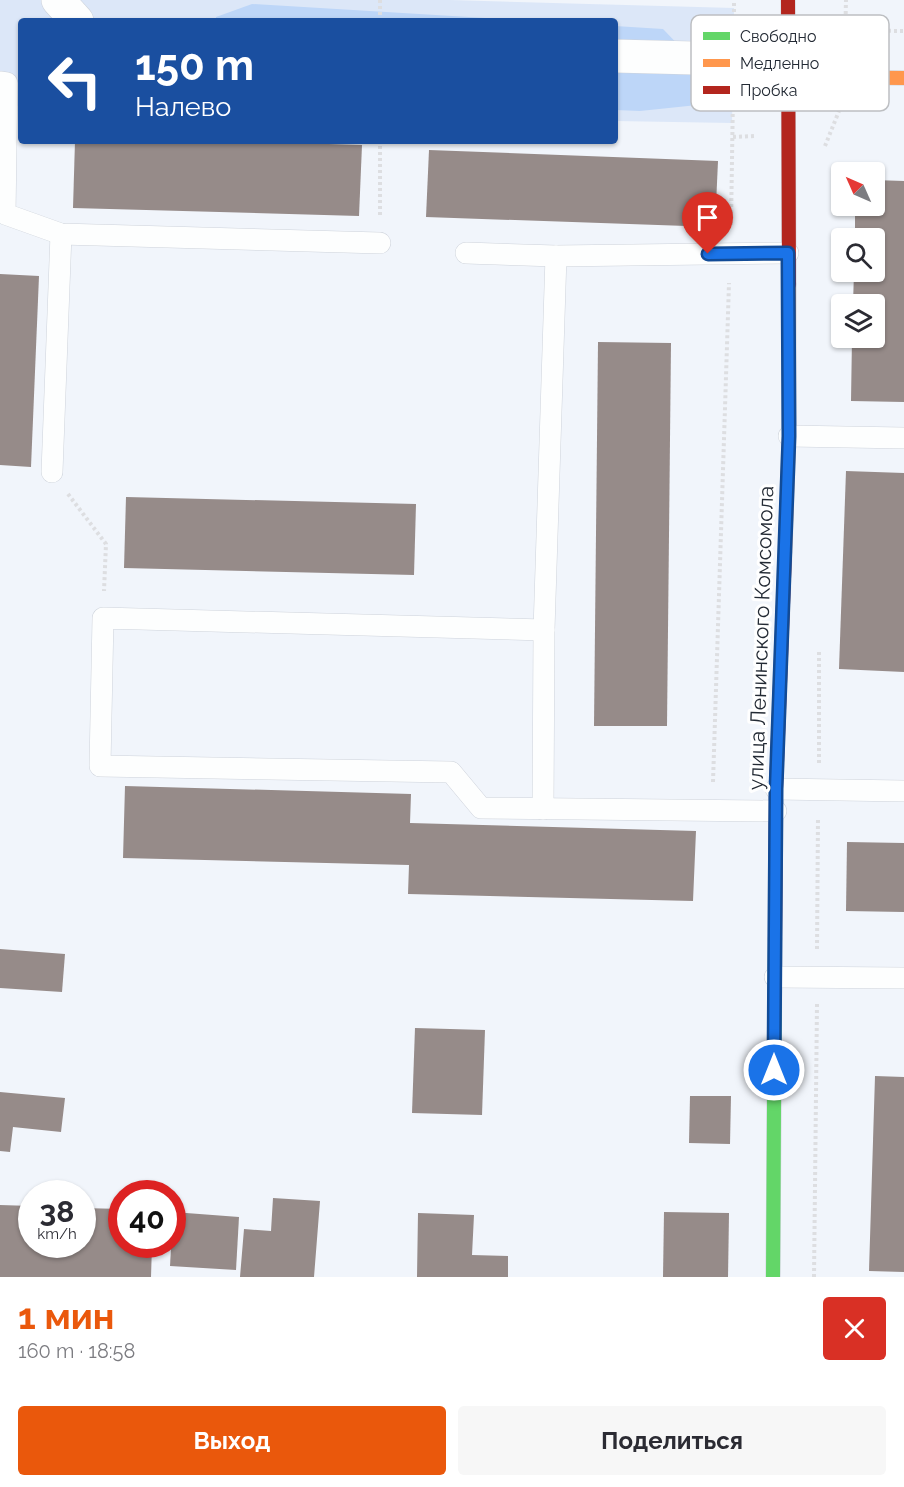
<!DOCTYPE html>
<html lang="ru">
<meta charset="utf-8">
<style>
:root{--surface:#fff;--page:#f7f7f7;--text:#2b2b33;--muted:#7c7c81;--accent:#ea580c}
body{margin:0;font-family:Raleway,sans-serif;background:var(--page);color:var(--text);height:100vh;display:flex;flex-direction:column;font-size:22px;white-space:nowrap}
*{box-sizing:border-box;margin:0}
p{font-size:20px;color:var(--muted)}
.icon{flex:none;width:33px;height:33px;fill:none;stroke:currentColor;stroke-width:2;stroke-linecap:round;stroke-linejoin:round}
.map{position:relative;height:1277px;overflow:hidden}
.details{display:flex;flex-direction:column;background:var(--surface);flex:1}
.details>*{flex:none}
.banner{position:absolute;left:18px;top:18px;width:600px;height:126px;border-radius:6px;box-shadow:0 2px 4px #0004;background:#1a4fa0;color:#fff;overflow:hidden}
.needle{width:39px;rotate:315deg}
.fabs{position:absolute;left:831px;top:162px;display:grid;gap:12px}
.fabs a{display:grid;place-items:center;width:54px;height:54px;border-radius:6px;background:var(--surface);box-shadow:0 2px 4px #0004;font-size:30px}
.speed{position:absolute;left:18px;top:1180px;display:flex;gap:12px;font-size:30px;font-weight:700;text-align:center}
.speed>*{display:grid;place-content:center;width:78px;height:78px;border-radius:50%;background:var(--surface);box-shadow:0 2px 4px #0004;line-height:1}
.speed small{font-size:15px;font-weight:400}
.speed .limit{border:9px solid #d22;background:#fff;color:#111}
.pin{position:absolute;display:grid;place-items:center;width:51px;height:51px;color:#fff;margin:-62px -26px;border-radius:50% 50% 50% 0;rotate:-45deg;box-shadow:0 0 6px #0007}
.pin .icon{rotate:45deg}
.me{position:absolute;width:66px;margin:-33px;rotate:0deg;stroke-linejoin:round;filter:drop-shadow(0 0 4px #0008)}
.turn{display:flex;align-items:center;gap:21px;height:126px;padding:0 18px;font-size:27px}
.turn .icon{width:78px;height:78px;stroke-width:2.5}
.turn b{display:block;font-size:42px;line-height:51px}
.round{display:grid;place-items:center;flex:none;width:63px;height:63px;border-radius:6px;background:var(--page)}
.overview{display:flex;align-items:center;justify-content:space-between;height:102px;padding:0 18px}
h1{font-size:36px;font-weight:700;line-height:45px;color:var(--accent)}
.primary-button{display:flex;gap:12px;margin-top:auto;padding:12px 18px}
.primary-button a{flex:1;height:69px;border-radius:6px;background:var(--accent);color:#fff;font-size:24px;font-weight:700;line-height:69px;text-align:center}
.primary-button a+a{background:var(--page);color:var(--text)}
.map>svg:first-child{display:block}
.green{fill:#dce7f8}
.forest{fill:#bdd6f8}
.building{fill:#968b89}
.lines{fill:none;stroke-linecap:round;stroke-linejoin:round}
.lane-casing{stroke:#ced3db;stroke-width:22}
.street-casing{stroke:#ced3db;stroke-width:34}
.fast-casing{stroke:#ced3db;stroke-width:15}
.slow-casing{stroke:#ced3db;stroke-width:15}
.jam-casing{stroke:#ced3db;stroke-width:15}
.path{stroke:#dddee1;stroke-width:4;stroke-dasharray:3 3;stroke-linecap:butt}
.lane{stroke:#fdfefe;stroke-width:21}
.street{stroke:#fdfefe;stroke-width:33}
.fast{stroke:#63d668;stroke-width:14}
.slow{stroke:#ff974d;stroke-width:14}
.jam{stroke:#b3261e;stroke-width:14}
.route-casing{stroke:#114b97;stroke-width:15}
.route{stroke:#1a73e8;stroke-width:10}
.labels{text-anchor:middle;stroke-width:6;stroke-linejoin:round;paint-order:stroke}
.street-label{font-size:21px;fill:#232a34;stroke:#fff}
.key{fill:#fff;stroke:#bdbfc2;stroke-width:1.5}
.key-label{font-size:16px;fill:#232a34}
</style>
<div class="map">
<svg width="904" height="1277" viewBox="0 0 904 1277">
<rect width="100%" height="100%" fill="#f1f5fb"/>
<polygon class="green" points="0,0 450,0 734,8 732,123 615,121 615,21 21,21 21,106 0,105"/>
<g class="forest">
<polygon points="252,4 536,21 216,21 216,17"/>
<polygon points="615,26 663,29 713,81 707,104 640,111 615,110"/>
</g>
<g class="building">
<polygon points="75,141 230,141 362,145 359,216 73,208"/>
<polygon points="429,150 718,161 715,227 426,217"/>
<polygon points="874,180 904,181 904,402 851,401 852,338 874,338 874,304 853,304 854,272 874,272 874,238 855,238 855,206 874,206"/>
<polygon points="0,274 39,276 31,467 0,465"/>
<polygon points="598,342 671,343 667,726 594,726"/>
<polygon points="846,471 904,473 904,672 839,669"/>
<polygon points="126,497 416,504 414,575 124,568"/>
<polygon points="125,786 411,794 410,823 696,831 693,901 408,894 409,865 123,858"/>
<polygon points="847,842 904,843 904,912 846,911"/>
<polygon points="0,949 65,954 62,992 0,988"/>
<polygon points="415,1028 485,1030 482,1115 412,1113"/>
<polygon points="875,1076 904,1077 904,1272 869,1271"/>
<polygon points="0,1092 65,1098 61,1132 13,1127 10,1152 0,1151"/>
<polygon points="690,1096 731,1096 730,1144 689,1143"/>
<polygon points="273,1198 320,1201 314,1277 240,1277 244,1229 271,1231"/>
<polygon points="0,1205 32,1206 32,1245 82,1245 82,1208 122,1209 122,1245 152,1245 151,1277 0,1277"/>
<polygon points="173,1212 239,1217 236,1270 170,1266"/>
<polygon points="664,1212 729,1213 728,1277 663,1277"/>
<polygon points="418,1213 474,1215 472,1255 508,1256 508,1277 417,1277"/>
</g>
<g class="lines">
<g class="lane-casing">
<g id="lane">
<polyline points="0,82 7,83 5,214 61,234 380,243"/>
<polyline points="466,253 556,256 788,253"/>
<polyline points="789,436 904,438"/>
<polyline points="52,472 61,234"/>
<polyline points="544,630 103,618 100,766 451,772 481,808 776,811"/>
<polyline points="776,789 904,791"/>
<polyline points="543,809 544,630 556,256"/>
<polyline points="775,977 904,978"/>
</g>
</g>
<g class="street-casing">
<g id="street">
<polyline points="58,0 77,21"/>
<polyline points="615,56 733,59"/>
</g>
</g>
<g class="fast-casing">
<polyline id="fast" points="773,1277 775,939"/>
</g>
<g class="slow-casing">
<g id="slow">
<polyline points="788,77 904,78"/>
<polyline points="785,552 789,436 789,284"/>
</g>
</g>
<g class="jam-casing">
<g id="jam">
<polyline points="788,0 789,284"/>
<polyline points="775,939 776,789 785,552"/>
</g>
</g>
<g class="path">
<polyline points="380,0 380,21"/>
<polyline points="734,24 734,0"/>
<polyline points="822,30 904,31"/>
<polyline points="845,44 846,0"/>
<polyline points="733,137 755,136"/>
<polyline points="825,146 839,111"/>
<polyline points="380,215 380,141"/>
<polyline points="731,225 733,94"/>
<polyline points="68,494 106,544 104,591"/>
<polyline points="819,763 819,650"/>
<polyline points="713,782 729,283"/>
<polyline points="817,949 818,818"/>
<polyline points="814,1277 817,1004"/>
</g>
<use href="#lane" class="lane"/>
<use href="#street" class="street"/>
<use href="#fast" class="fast"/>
<use href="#slow" class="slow"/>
<use href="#jam" class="jam"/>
</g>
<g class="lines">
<g class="route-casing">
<polyline id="route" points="708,254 788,253 789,436 776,789 774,1070"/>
</g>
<use href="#route" class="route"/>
</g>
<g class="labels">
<g class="street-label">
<text transform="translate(761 638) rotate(-88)" y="7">улица Ленинского Комсомола</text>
</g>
</g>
<rect x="691" y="15" width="198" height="96" rx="9" class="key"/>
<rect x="703" y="32" width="27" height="8" fill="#63d668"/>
<rect x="703" y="59" width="27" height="8" fill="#ff974d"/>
<rect x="703" y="86" width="27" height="8" fill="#b3261e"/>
<g class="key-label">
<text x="740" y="42">Свободно</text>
<text x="740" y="69">Медленно</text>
<text x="740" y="96">Пробка</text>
</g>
</svg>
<div class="fabs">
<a><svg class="needle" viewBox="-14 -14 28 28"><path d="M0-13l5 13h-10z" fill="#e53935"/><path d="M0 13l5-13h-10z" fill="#7c7c81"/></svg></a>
<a><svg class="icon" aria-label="search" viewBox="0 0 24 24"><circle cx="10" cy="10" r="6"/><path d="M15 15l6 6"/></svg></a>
<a><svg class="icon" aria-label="layers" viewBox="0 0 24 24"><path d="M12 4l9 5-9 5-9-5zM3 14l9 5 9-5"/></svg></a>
</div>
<div class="speed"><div>38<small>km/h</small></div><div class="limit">40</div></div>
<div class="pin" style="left:708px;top:254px;background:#d93025"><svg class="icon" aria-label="arrive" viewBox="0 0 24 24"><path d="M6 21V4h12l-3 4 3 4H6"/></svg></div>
<svg class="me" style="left:774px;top:1070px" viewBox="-20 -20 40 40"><circle r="17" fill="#1a73e8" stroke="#fff" stroke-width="3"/><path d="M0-11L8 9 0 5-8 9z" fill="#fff"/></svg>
<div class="banner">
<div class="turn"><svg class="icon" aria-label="left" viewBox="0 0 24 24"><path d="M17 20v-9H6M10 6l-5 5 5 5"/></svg><div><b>150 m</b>Налево</div></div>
</div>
</div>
<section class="details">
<div class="overview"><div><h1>1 мин</h1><p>160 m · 18:58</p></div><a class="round" style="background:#d93025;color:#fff"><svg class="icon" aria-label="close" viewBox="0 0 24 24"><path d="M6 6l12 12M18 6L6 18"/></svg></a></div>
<div class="primary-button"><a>Выход</a><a>Поделиться</a></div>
</section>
